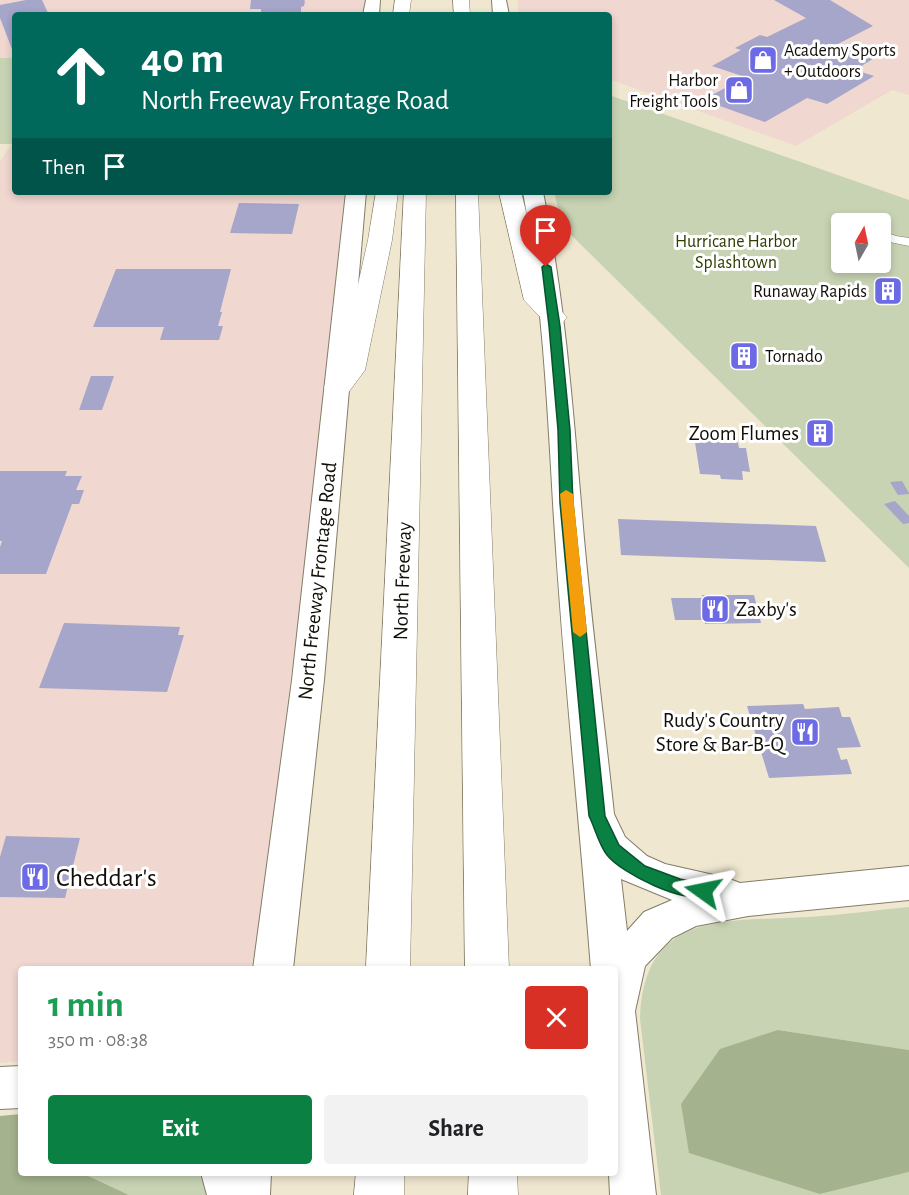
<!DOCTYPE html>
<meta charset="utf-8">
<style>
:root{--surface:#fff;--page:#f2f2f2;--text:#202124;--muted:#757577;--accent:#0b8043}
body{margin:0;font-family:"Alegreya Sans",sans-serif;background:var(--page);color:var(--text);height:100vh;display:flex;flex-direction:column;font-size:22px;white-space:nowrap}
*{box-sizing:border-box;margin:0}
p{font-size:20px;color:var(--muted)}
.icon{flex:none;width:33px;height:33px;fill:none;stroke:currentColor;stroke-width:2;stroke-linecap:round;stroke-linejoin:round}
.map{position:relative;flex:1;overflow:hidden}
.drawer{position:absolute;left:18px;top:966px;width:600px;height:210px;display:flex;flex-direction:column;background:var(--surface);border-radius:6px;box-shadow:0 3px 9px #0003}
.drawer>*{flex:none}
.guide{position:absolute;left:12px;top:12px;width:600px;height:183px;border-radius:6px;box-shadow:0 3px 9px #0003;background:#00695c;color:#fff;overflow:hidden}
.needle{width:39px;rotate:9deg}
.tools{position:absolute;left:831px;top:213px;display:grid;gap:12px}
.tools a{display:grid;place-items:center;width:60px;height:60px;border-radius:6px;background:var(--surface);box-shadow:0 3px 9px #0003;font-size:30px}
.pin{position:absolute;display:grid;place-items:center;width:51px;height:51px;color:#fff;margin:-62px -26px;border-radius:50% 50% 50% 0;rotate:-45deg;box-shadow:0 0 6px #0007}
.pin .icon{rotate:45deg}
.me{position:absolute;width:66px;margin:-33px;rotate:282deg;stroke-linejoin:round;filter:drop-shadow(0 0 4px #0008)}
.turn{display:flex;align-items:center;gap:21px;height:126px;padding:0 30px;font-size:27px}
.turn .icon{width:78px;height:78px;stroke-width:2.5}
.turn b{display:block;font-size:42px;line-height:51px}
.then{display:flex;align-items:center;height:57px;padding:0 30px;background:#0003;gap:12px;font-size:22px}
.round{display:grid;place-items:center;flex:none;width:63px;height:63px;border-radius:6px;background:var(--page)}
.overview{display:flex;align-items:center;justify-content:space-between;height:102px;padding:0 30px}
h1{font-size:36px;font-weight:600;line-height:45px;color:#1e9e55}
.action{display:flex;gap:12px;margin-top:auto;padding:12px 30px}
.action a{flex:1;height:69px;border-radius:6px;background:var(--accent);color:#fff;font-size:24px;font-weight:600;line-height:69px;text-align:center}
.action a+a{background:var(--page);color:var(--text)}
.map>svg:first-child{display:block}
.commercial{fill:#f0d7d0}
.green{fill:#c8d3b4;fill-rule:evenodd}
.forest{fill:#a4b28d}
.building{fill:#a6a5ca}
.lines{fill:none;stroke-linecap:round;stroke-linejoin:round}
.street-casing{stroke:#837c67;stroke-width:1}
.secondary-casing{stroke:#837c67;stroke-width:2}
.highway-casing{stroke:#837c67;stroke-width:1}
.street{fill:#fff;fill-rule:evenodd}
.secondary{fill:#fff;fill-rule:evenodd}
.highway{fill:#fff;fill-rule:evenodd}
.route{fill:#0b8043;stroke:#07532c;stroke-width:1.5}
.slow{fill:#f59e0b}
.labels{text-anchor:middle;stroke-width:6;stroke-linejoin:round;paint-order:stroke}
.far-poi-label{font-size:18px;fill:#110e07;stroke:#fff;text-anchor:start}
.far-park-label{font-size:18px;fill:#2e3e01;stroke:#fff}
.poi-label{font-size:21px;fill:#110e07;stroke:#fff;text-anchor:end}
.street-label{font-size:21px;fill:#110e07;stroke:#fff}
.near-poi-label{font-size:26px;fill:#110e07;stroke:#fff;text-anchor:start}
</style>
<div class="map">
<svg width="909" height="1195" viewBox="0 0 909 1195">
<rect width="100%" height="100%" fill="#efe7d0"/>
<g class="commercial">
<polygon points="0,0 366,0 365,15 15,15 15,58 0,58"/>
<polygon points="518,0 909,0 909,95 892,90 796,146 609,79 609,15 518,15"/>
<polygon points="12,144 15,144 15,192 352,192 263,897 256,948 250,969 21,969 21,1061 0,1063 0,161"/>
</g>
<g class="green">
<rect x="0" y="58" width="15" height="86"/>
<path d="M609 95 909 200V568L563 227 554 192H609ZM842 224H880V262H842Z"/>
<path d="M909 907V1050L778 1030 820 1194 909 1172V1195H661L640 1019C644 909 727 922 809 917 842 915 876 910 909 907Z"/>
<polygon points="82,1173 209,1173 215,1195 129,1195"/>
</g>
<g class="forest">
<polygon points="778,1030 909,1050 909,1172 820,1194 689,1153 681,1104 720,1049"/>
<polygon points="21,1114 21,1173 82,1173 129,1195 0,1195 0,1116"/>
</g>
<g class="building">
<polygon points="26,0 42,0 49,15 15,15 15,57 0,18 0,5"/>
<polygon points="251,0 304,0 305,1 304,6 301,7 301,15 261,15 261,9 250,9"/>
<polygon points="774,0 830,0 873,26 836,45 876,57 855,70 874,76 827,104 807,98 765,122 703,100 745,77 712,66 741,50 735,48 760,35 767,37 806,18"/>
<polygon points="239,203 299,204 292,234 230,233"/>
<polygon points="116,269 231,269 220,312 222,312 218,326 223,326 219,340 160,340 164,327 93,327"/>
<polygon points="883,286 893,288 897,293 894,296 884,295 880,293 879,289"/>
<polygon points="735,353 751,353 753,359 737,359"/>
<polygon points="91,376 114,376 102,410 79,410"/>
<polygon points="818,425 830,430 824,439 812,434"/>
<polygon points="694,436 737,437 739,448 746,448 750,472 742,471 743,480 721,479 720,475 700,474"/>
<polygon points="0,471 67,471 65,476 82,476 76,490 84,490 79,504 72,504 46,574 0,574 0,547 2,541 0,541"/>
<polygon points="902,481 909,493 909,494 898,495 890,482"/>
<polygon points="895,501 909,516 909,523 903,524 884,504"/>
<polygon points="618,519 816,526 826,562 621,555"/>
<polygon points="702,595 754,595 761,623 705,624 704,620 675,620 671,598 703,598"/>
<polygon points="64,623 180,627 178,635 184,635 167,692 39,688"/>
<polygon points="803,704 805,709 839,707 842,717 850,717 861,747 837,748 841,760 847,759 852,774 769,778 747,706"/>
<polygon points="6,836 80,838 65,898 0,897 0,857"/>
</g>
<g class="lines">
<g class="street-casing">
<polygon id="street" points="880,230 896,236 909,238 909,246 880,240"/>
</g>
<g class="secondary-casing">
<g id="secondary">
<polygon points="366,0 380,0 379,15 363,15"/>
<polygon points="492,0 506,0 509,15 493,15"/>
<polygon points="346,192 366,192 324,680 293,969 253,969 292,680"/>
<path d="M523 192H543C564 295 572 398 581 503 589 607 603 710 614 814L625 837 647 856 665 864 727 878 740 883 909 866V900L748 916 696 926 672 938 645 966 635 1011 656 1195H610L609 1173H615V969H591C579 814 562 659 553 503 547 397 542 297 523 192ZM621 879 672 900 644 912 627 931Z"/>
<polygon points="21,1066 21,1108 0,1109 0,1067"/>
<polygon points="201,1173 271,1173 270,1195 207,1195"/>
</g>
</g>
<g class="highway-casing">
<g id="highway">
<polygon points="395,0 411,0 409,15 393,15"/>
<polygon points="453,0 469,0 470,15 454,15"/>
<polygon points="376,192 398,192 392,240 365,370 348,393 338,395 328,393 324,387 339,369 368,240"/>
<polygon points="404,192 426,192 410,969 366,969"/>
<polygon points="456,192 478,192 509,969 465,969"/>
<polygon points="499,192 521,192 548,298 567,317 563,322 554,325 545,322 524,300"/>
<polygon points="356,1173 404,1173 404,1195 354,1195"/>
<polygon points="469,1173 517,1173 518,1195 468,1195"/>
</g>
</g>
<use href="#street" class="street"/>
<use href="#secondary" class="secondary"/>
<use href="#highway" class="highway"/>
</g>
<path class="route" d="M546 264 551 267 560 326 570 430 573 503 605 816 619 845 645 866 680 879 709 885 711 891 709 896C686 905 622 874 607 855 599 845 595 828 589 816L560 503 558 430 549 326 542 267Z"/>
<polygon class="slow" points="566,490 573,494 587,632 580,637 573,632 560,494"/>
<defs>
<g id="shop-square" transform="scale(1.5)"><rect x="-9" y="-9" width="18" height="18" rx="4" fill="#6c6ae4" stroke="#fff"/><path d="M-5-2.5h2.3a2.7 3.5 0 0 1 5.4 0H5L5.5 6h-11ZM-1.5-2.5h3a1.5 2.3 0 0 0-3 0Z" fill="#fff"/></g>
<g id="building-square" transform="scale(1.5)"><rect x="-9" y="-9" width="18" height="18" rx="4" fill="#6c6ae4" stroke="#fff"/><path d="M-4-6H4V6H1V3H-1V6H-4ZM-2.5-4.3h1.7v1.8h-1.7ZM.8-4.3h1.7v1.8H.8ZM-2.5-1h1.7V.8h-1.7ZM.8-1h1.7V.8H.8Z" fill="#fff"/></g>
<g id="restaurant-square" transform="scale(1.5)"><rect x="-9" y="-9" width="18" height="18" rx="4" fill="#6c6ae4" stroke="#fff"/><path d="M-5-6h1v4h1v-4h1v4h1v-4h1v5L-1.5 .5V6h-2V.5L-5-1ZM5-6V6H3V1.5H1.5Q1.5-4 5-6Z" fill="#fff"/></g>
</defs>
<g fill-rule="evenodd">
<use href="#shop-square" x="763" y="60"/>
<use href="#shop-square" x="739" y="90"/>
<use href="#building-square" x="888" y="291"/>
<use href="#building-square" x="744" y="356"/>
<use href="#building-square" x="820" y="433"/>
<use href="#restaurant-square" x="715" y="609"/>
<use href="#restaurant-square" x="805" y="732"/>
<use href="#restaurant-square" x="35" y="877"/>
</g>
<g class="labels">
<g class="far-poi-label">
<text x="784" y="56">Academy Sports<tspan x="784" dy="21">+ Outdoors</tspan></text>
<text x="718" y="86" text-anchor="end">Harbor<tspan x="718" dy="21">Freight Tools</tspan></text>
<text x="867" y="297" text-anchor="end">Runaway Rapids</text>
<text x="765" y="362">Tornado</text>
</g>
<g class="far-park-label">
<text x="736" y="247">Hurricane Harbor<tspan x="736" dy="21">Splashtown</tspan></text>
</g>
<g class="poi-label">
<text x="799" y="440">Zoom Flumes</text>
<text x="736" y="616" text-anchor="start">Zaxby's</text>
<text x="784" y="727">Rudy's Country<tspan x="784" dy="24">Store &amp; Bar-B-Q</tspan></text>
</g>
<g class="street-label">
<text transform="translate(317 581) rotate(-84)" y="7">North Freeway Frontage Road</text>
<text transform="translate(402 581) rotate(-88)" y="7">North Freeway</text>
</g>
<g class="near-poi-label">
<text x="56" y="886">Cheddar's</text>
</g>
</g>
</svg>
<div class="tools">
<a><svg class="needle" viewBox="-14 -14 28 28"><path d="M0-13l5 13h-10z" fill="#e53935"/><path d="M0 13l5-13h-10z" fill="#757577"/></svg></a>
</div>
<div class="pin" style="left:546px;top:267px;background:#d93025"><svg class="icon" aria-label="arrive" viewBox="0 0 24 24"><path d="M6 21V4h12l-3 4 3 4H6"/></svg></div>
<svg class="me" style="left:703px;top:891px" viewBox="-20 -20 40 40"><path d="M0-17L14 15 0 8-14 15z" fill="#0b8043" stroke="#fff" stroke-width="4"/></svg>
<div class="guide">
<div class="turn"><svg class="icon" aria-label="ahead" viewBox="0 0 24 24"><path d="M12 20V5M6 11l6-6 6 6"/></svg><div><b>40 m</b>North Freeway Frontage Road</div></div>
<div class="then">Then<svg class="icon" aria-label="arrive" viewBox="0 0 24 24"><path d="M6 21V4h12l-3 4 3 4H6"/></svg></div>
</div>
<section class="drawer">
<div class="overview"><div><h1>1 min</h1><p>350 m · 08:38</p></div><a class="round" style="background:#d93025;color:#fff"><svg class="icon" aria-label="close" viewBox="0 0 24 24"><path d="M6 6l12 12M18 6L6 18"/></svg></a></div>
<div class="action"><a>Exit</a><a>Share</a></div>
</section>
</div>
